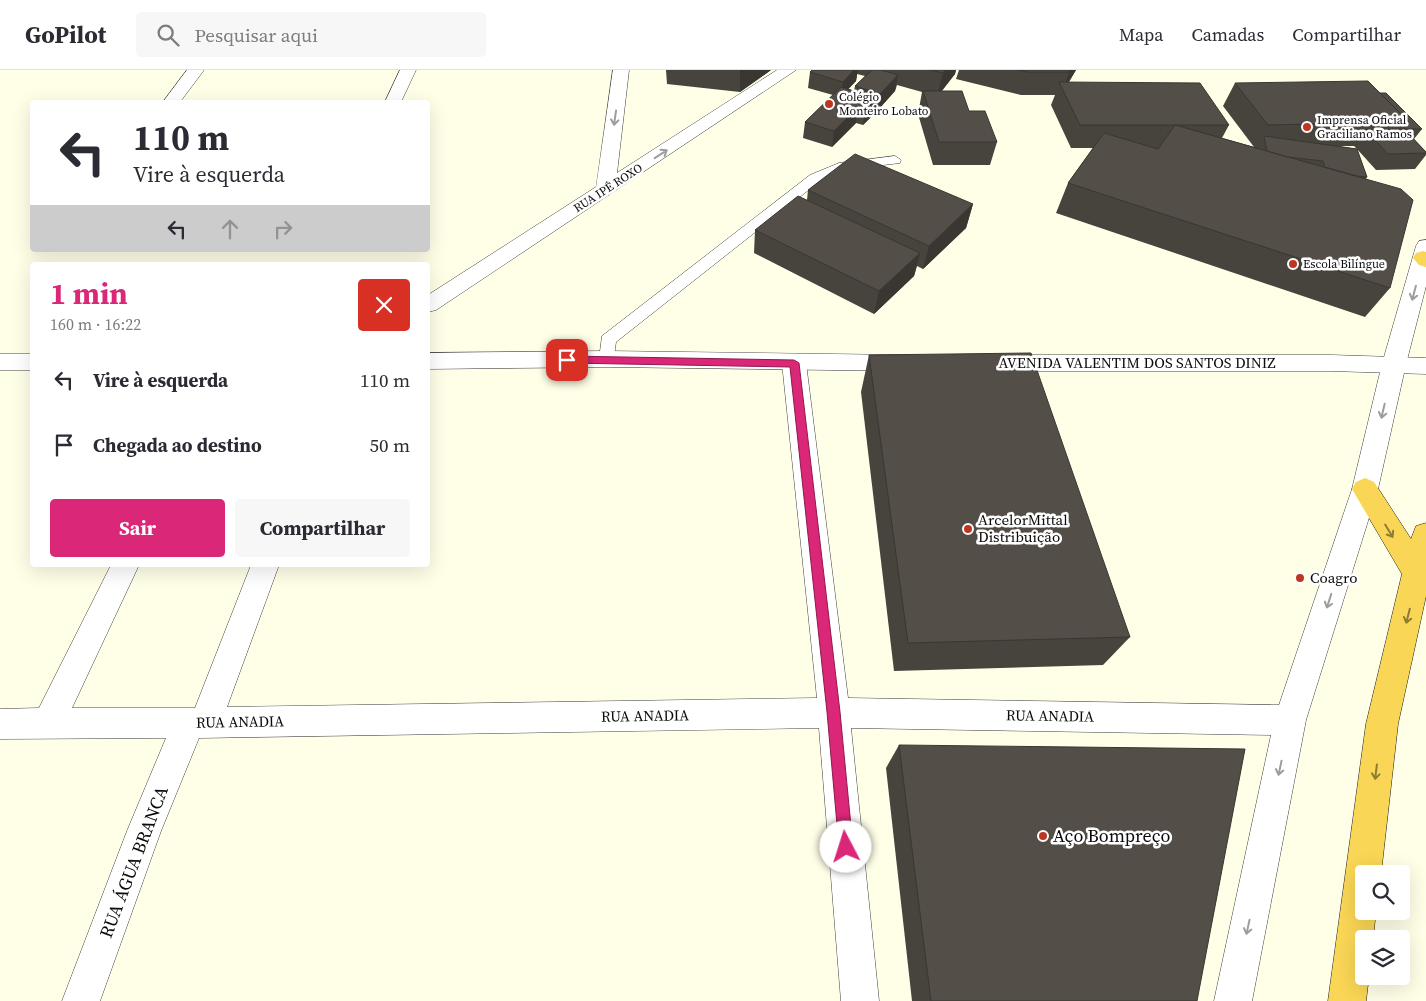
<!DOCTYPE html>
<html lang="pt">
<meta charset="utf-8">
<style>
:root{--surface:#fff;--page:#f7f7f7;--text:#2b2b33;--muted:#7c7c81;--line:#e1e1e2;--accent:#db2777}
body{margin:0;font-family:"Source Serif 4",serif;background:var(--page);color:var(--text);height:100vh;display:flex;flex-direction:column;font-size:19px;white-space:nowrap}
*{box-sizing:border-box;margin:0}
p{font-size:16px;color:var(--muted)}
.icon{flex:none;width:28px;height:28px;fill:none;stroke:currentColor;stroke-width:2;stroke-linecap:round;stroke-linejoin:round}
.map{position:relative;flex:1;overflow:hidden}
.side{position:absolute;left:30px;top:192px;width:400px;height:305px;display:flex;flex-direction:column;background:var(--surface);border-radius:5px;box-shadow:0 5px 20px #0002}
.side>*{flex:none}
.top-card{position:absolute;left:30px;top:30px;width:400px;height:152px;border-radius:5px;box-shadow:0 5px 20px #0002;background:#fff;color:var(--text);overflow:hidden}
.buttons{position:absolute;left:1355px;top:795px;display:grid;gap:10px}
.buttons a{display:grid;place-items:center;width:55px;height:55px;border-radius:5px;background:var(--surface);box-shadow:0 5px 20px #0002;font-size:25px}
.pin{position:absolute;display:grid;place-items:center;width:42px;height:42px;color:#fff;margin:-21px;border-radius:10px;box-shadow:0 2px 8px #0006}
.me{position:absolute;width:55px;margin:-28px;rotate:355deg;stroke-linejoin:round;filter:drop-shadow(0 0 4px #0008)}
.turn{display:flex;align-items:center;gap:18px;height:105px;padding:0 20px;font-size:22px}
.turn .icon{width:65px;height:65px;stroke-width:2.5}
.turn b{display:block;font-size:35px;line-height:42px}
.lanes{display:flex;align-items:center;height:48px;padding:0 20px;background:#0003;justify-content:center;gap:25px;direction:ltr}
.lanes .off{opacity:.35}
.round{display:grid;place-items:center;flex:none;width:52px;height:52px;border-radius:5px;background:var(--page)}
.summary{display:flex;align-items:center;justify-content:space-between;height:85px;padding:0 20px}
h1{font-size:30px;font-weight:700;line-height:38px;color:var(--accent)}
.primary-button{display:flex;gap:10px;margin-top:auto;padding:10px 20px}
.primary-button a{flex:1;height:58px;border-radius:5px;background:var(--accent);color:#fff;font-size:20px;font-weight:700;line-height:58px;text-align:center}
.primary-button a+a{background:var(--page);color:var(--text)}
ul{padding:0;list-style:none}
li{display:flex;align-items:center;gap:15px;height:65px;padding:0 20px}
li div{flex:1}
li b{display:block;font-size:19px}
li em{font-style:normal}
header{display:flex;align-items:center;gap:30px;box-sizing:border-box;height:70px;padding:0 25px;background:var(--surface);border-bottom:1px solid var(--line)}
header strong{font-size:24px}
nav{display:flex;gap:28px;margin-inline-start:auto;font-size:18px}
.search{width:350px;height:45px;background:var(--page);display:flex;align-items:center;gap:12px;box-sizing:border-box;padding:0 18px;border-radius:5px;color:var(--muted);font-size:19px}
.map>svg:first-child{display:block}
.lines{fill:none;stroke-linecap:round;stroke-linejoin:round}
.service-casing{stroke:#3e3e3e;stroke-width:1}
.minor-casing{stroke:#3e3e3e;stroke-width:1}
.tertiary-casing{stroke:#3e3e3e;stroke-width:1}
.trunk-casing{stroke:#1c1c1c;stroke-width:1}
.service{fill:#fff;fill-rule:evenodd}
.minor{fill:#fff;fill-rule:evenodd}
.tertiary{fill:#fff;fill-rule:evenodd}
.trunk{fill:#f9d655;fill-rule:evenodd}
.wall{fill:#47433d;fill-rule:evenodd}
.shaded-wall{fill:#3a3732}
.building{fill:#534e47;stroke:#3a3732}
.oneway{stroke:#9d9d9d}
.oneway2{stroke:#8e7b34}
.route{fill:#db2777;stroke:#8e194d}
.poi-dot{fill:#bc3621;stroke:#fff;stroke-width:2}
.labels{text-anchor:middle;stroke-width:5;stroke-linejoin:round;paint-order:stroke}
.far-poi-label{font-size:12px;fill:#0b0b0b;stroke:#fff;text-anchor:start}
.far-street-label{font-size:12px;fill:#0b0b0b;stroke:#fff}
.street-label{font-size:15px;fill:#0b0b0b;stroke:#fff}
.poi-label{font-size:15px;fill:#0b0b0b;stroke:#fff;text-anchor:start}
.near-poi-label{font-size:18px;fill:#0b0b0b;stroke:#fff;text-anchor:start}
.near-street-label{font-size:18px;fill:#0b0b0b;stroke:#fff}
</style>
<header>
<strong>GoPilot</strong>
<div class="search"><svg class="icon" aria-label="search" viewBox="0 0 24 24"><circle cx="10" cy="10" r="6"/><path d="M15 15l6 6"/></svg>Pesquisar aqui</div>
<nav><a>Mapa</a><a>Camadas</a><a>Compartilhar</a></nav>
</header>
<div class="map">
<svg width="1426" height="931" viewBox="0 0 1426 931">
<rect width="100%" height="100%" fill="#ffffe8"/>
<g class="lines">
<g class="service-casing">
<polygon id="service" points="895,86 901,90 900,93 842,100 820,111 616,272 613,293 601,293 599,289 602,266 810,105 839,93"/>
</g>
<g class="minor-casing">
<g id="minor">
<polygon points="187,0 204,0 180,32 163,32"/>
<polygon points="400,0 416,0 401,32 385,32"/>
<polygon points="613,0 629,0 617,103 777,0 796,0 436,240 428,242 428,225 596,117"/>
<polygon points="1426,170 1426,216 1406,294 1378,419 1306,650 1252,931 1214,931 1271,665 851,658 879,931 841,931 819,658 199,668 161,761 100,931 62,931 127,761 166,668 0,669 0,639 39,638 111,495 139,495 72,638 195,638 251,495 279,495 227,637 817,628 782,293 786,287 794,285 802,287 806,293 848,628 1279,635 1352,419 1382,294 1416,176 1419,171"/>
</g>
</g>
<g class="tertiary-casing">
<g id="tertiary">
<polygon points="607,281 903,285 911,287 915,293 911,299 903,301 607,297 428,299 428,283"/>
<rect x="0" y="284" width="32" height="16"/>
<polygon points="996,285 1331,285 1426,288 1426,304 1331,301 996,301 988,299 984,293 988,287"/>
</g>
</g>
<g class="trunk-casing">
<g id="trunk">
<polygon points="1423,181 1426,182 1426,197 1419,195 1413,188 1416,183"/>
<polygon points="1365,408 1374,412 1411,469 1416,456 1426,453 1426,526 1398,654 1381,804 1364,804 1364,841 1376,841 1373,869 1364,869 1364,906 1369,906 1366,931 1328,931 1366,654 1402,504 1352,419 1356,412"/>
</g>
</g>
<use href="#service" class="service"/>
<use href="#minor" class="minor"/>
<use href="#tertiary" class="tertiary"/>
<use href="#trunk" class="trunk"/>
</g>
<g class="wall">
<polygon points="666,0 771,0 740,22 667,14"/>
<path d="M812 0H956L955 4 942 21 969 41 997 72 990 95H933L918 44 922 22 897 15 895 21 878 40 875 39 874 44 863 55 856 53 832 77 803 68 805 52 833 25 808 18 810 2ZM857 4 865 6 855 16 854 21 848 19 856 11Z"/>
<path d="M959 0H1076L1069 12 1229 55 1222 68 1254 77 1223 36 1235 13 1380 23 1422 59 1414 69 1426 82V85L1415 99 1376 100 1357 79 1367 107 1366 109 1390 218 1365 247 1056 143 1068 113 1093 78H1071L1051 35 1055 25H1021L956 9ZM1338 76H1354L1357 79Z"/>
<polygon points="808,120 973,134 966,158 923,199 917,196 914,206 874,244 754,183 755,160 807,130"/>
<polygon points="869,285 1130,567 1103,595 894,601 861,322"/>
<polygon points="899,675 1197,931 912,931 886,698"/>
</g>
<g class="shaded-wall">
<polygon points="740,0 771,0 740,22"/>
<polygon points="854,0 858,0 856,11 841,27 843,12"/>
<polygon points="945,0 956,0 955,4 937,26 943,3"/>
<polygon points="1070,0 1076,0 1063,21 1063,20"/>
<polygon points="898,5 895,21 878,40 880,24"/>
<polygon points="877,28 874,44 863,55 866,39"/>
<polygon points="858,37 856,53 832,77 834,61"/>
<polygon points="973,134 966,158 923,199 929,176"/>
<polygon points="920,183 914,206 874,244 879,221"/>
</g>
<g class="building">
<polygon points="812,0 854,0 843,12 810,2"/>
<polygon points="872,0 881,0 898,5 880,24 855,16"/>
<polygon points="931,0 945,0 943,3"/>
<polygon points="1018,0 1070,0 1069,2 1028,2"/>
<polygon points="1368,11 1409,52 1268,55 1235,13"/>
<polygon points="1059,12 1200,13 1229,55 1080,55"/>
<polygon points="841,17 877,28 866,39 858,37 834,61 805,52"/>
<polygon points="923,21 962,21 969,41 985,41 997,72 939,72"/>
<polygon points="1380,23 1386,23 1422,59 1404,59 1409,52"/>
<polygon points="1175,55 1401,119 1413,130 1390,218 1068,113 1104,63 1158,79"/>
<polygon points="1404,59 1426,82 1426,83 1388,84 1366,60"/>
<polygon points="1264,66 1357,79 1367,107 1357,106 1325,97 1323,91 1288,87 1267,81"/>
<polygon points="855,84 973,134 929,176 808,120"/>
<polygon points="798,126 920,183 879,221 755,160"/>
<polygon points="1031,283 1130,567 908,573 869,285"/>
<polygon points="899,675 1245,679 1197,931 931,931"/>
</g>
<defs><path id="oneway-shaft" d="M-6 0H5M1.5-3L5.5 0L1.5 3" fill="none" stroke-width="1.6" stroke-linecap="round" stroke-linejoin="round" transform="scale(1.25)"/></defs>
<g class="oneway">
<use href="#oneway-shaft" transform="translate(615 48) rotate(98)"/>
<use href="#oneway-shaft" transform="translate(661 84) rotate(-33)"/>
<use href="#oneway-shaft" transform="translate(1414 223) rotate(105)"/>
<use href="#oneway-shaft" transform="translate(1383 341) rotate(103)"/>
<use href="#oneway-shaft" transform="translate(1329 531) rotate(108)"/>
<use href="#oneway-shaft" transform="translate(1280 698) rotate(102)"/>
<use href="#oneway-shaft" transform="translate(1248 857) rotate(102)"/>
</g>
<g class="oneway2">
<use href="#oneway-shaft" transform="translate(1389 461) rotate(59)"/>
<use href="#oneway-shaft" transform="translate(1408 546) rotate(104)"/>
<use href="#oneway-shaft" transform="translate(1376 702) rotate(97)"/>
</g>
<polygon class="route" points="567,286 794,290 799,293 840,642 853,777 851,782 846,784 841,782 839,777 827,642 790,297 567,293 562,290"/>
<g class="poi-dot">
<circle cx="829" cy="34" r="5"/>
<circle cx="1307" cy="57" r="5"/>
<circle cx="1293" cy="194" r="5"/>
<circle cx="968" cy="459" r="5"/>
<circle cx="1300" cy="508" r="5"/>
<circle cx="1043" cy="766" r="5"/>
</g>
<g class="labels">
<g class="far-poi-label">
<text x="839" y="31">Colégio<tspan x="839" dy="14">Monteiro Lobato</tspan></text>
<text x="1317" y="54">Imprensa Oficial<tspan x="1317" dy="14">Graciliano Ramos</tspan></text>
<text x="1303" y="198">Escola Bilíngue</text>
</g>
<g class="far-street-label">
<text transform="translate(608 118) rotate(-33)" y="4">RUA IPÊ ROXO</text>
</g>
<g class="street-label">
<text x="1137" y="298">AVENIDA VALENTIM DOS SANTOS DINIZ</text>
<text transform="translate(645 646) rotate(-1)" y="5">RUA ANADIA</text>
<text transform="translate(1050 646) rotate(1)" y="5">RUA ANADIA</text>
<text transform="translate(240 652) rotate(-1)" y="5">RUA ANADIA</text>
</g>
<g class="poi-label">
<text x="978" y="455">ArcelorMittal<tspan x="978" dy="17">Distribuição</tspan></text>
<text x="1310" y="513">Coagro</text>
</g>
<g class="near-poi-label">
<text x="1053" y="772">Aço Bompreço</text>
</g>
<g class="near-street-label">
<text transform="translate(134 792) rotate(-69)" y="6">RUA ÁGUA BRANCA</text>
</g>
</g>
</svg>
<div class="buttons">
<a><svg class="icon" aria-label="search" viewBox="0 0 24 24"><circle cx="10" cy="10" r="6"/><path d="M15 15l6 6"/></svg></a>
<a><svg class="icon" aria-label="layers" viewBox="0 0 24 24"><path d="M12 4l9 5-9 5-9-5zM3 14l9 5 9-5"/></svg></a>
</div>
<div class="pin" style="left:567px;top:290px;background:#d93025"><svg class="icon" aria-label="arrive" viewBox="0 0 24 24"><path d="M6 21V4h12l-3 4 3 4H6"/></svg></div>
<svg class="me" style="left:846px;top:777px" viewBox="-20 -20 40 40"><circle r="19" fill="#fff"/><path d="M0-13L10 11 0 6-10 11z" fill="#db2777"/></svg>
<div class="top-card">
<div class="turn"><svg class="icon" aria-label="left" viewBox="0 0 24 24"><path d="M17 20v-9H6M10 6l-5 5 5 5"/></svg><div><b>110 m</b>Vire à esquerda</div></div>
<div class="lanes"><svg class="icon" aria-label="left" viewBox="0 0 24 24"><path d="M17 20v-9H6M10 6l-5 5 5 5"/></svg><svg class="icon off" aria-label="ahead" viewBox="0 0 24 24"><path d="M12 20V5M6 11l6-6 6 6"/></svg><svg class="icon off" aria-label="right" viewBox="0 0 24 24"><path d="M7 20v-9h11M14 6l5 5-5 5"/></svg></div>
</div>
<section class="side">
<div class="summary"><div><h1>1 min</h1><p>160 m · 16:22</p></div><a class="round" style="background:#d93025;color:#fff"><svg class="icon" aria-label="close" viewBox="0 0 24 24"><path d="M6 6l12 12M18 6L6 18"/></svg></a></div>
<ul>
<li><svg class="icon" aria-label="left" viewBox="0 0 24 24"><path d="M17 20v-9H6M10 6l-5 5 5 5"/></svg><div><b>Vire à esquerda</b></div><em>110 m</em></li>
<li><svg class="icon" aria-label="arrive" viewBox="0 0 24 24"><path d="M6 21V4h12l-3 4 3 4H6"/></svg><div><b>Chegada ao destino</b></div><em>50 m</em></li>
</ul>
<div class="primary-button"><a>Sair</a><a>Compartilhar</a></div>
</section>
</div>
